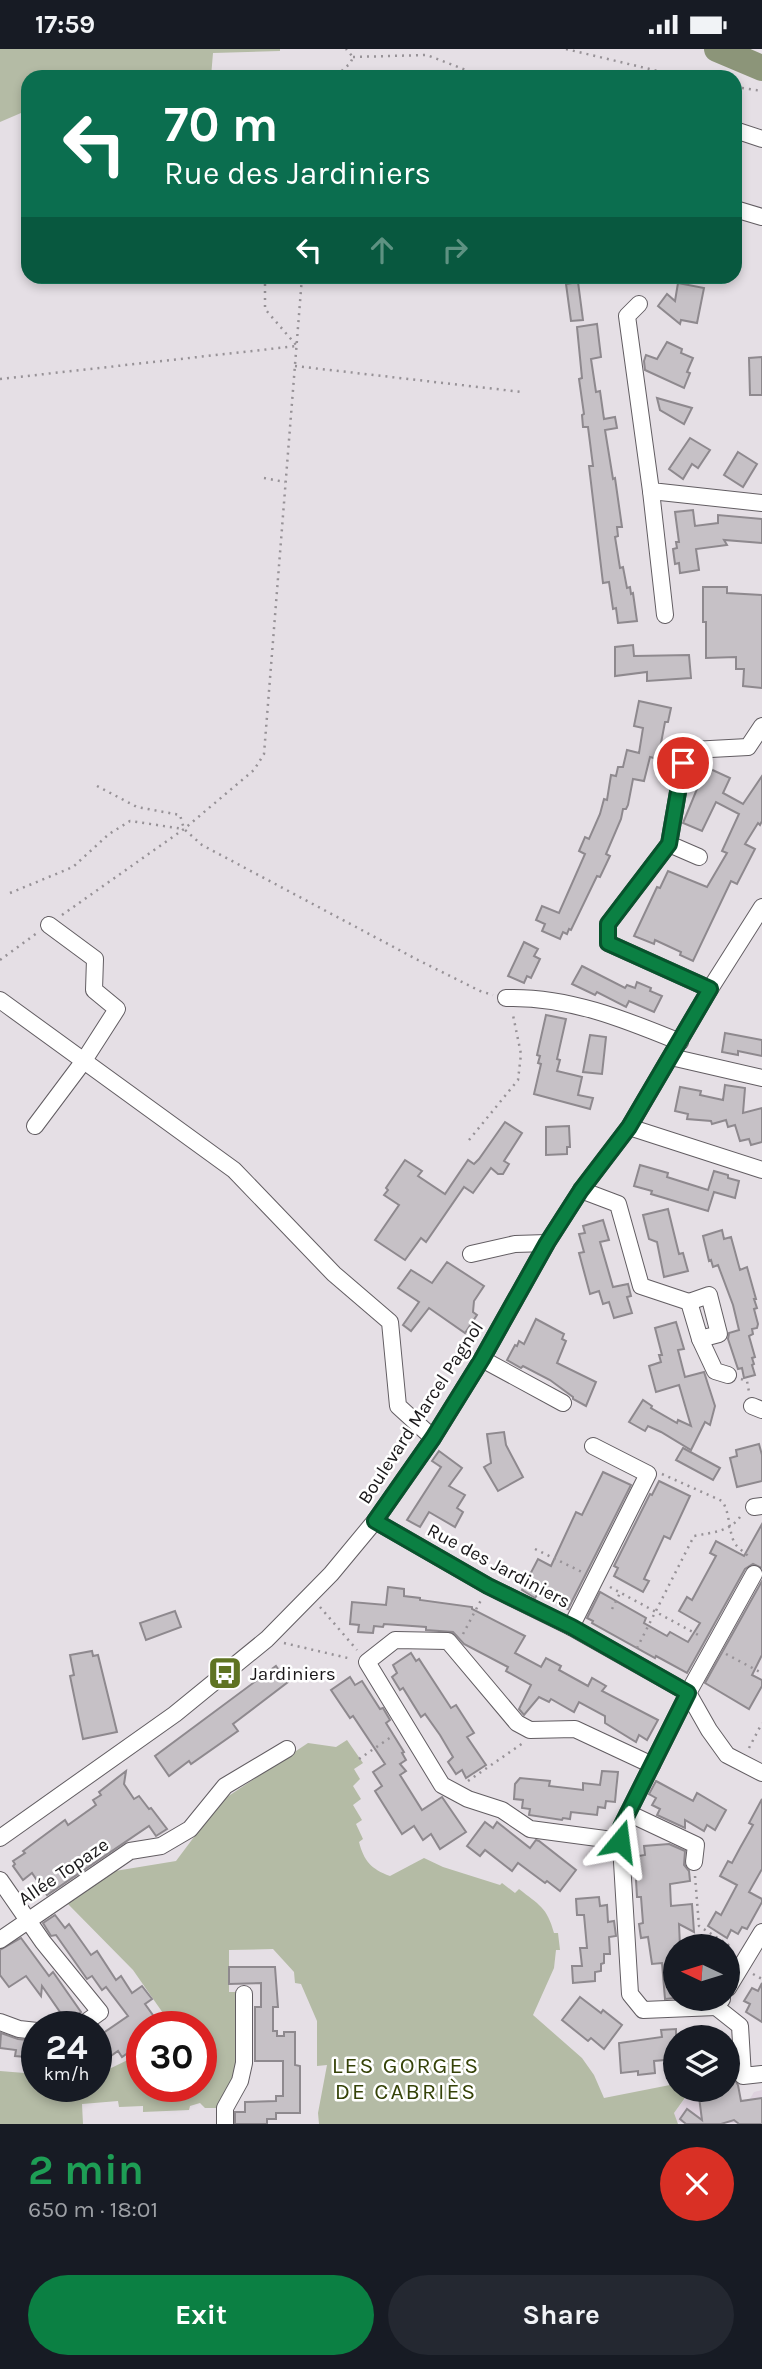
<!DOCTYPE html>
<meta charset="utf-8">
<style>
:root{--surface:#171b24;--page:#242831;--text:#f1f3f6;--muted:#9ea1a6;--accent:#0b8043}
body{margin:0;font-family:Karla,sans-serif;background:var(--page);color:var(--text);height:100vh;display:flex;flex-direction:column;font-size:26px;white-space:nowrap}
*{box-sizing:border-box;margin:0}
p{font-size:23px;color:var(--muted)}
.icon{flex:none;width:38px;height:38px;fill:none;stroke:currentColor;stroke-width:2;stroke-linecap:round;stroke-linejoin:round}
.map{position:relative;height:2075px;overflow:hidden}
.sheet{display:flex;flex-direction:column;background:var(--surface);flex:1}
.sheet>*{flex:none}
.top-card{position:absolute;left:21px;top:21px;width:721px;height:214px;border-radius:21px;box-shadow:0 4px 10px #0003;background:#0b6e4f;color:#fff;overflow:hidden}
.needle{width:46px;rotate:274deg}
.controls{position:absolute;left:663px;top:1885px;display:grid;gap:14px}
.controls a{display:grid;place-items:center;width:77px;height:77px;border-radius:50%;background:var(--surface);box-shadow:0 4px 10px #0003;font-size:35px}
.speed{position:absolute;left:21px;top:1962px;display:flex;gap:14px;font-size:35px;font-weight:700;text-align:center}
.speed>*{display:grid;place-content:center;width:91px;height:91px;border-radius:50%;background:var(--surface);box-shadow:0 4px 10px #0003;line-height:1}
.speed small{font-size:18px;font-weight:400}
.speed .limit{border:10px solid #d22;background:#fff;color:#111}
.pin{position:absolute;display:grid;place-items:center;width:60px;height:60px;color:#fff;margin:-30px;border:4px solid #fff;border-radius:50%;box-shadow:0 2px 7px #0007}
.me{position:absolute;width:77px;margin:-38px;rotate:16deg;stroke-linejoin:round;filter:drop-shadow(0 0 5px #0008)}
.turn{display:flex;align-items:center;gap:24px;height:147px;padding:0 28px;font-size:32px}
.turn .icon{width:91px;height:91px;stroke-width:2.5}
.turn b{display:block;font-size:49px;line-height:60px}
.lanes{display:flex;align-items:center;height:66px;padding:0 28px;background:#0003;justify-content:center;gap:35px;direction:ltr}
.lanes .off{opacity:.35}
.round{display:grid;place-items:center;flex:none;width:74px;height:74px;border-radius:37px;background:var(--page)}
.summary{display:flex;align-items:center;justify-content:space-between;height:119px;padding:0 28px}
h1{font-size:42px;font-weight:700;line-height:52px;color:#1e9e55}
.cta{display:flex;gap:14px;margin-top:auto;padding:14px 28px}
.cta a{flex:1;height:80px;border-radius:42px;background:var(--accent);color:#fff;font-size:28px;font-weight:700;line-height:80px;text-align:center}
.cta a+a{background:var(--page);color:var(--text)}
.status{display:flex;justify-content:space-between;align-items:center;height:49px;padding:0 35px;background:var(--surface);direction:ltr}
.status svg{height:19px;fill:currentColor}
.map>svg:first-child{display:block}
.built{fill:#ded2de}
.green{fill:#b4bba5}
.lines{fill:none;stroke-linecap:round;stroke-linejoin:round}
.river{stroke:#8c9579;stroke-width:26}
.building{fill:#c6c1c6;stroke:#8e898e;stroke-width:2}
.minor-casing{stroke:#625d62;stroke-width:18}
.path{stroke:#979297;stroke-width:2.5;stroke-dasharray:2 5;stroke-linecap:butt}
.minor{stroke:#fff;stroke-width:16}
.route-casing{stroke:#07532c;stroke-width:18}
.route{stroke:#0b8043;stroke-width:12}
.labels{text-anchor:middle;stroke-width:5;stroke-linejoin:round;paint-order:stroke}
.street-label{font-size:19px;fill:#191719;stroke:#fff}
.poi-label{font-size:19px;fill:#191719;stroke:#fff;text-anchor:start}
.quarter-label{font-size:23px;letter-spacing:2px;fill:#354207;stroke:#fff}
</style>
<div class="status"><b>17:59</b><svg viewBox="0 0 49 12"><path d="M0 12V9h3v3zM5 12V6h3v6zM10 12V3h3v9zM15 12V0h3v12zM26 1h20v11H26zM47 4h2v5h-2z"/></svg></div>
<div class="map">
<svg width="762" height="2075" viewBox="0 0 762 2075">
<rect width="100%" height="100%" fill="#e5dfe5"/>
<polygon class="built" points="736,2025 740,2049 737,2052 745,2058 754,2043 762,2041 762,2075 676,2073 674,2064 687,2047 688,2041 728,2040 728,2026"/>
<g class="green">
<polygon points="0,0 280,0 280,2 213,4 211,28 28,28 28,61 0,73"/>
<path d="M347 1691 363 1714 354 1720 360 1730 353 1737 361 1750 353 1756 362 1771 356 1775 363 1790 359 1793C364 1812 371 1820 390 1827L424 1809 443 1818 500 1836 502 1834 515 1844 519 1840C539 1856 547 1858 554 1884H558L560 1901H556L554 1919 533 1966 582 2009 594 2026 604 2049 675 2035 676 2040 688 2041 687 2046 674 2064 678 2075H319L318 2064 327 2016 317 2017V1972L301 1935 295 1934 294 1923 273 1900 229 1901V1943H241L238 2018 234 2033 218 2059H205L200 2054 190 2057 189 2061 143 2063V2057L119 2058 118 2052 82 2055 83 2075H0V2022L37 2025V2037H96V2023L105 2022 142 2004V2037H201V1978L172 1977 133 1921 67 1854 109 1823 176 1812 221 1752 308 1694 336 1698Z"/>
</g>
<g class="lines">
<polyline class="river" points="717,0 762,19"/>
</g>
<g class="building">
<polygon points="578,233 583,271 571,272 566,235"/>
<polygon points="678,234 704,239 697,274 681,271 680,275 658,257 667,245 675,252"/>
<polygon points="597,275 601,308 591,310 596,343 600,342 604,370 615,368 617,379 605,381 613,430 615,429 622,478 617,478 618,487 615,488 620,519 623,518 627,539 630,538 631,545 633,544 637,572 618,574 616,559 613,560 609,533 603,534 589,417 593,417 588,378 583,378 582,366 584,365 579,330 582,329 577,278"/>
<polygon points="667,293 682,300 681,304 693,309 687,323 690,324 684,339 645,321 644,312 646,306 657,310"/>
<polygon points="762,308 762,346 750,346 749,309"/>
<polygon points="657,349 692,359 684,375 660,361"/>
<polygon points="690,389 710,401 698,419 692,415 683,430 669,420"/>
<polygon points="738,403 757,415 743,438 724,426"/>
<polygon points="693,461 695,477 718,474 718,466 762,470 762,494 724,491 727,496 696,500 699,521 680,524 679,514 675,515 673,500 677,499 676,493 679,493 675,463"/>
<polygon points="703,538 727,538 727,544 762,546 762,639 743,637 744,620 736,620 736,608 706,609 706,573 703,573"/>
<polygon points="633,596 634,607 689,606 691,629 647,632 647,623 615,627 615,598"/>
<polygon points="639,652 671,659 668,673 665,673 658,710 650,708 644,732 633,730 628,756 626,760 623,760 621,770 606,805 610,807 600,828 597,827 571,881 569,880 567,885 563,883 560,890 542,882 545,875 536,871 542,857 559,864 585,805 579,802 585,788 589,790 600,765 604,750 607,751 611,726 616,727 618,718 623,718 627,701 639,704 643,679 634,677"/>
<polygon points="706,718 730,729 723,744 743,755 762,727 762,772 760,776 758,774 745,795 755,800 737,835 731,832 693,912 680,906 681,903 655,891 654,895 634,887 657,838 660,839 668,822 707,838 727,804 722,802 739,765 716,753 702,782 683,774"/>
<polygon points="524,893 538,900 534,907 540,910 531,929 527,927 524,934 508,927"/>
<polygon points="582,917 625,939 627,936 635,939 637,933 651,939 650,942 662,947 654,963 629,952 626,958 597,943 595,946 572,935"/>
<polygon points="546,966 566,970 557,1010 560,1011 557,1022 582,1028 578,1046 593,1049 590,1060 534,1045 541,1015 538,1014 540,1007 537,1006"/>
<polygon points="725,984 762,991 762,1007 738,1002 738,1006 722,1003"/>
<polygon points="590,986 606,988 602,1025 583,1023"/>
<polygon points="725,1036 745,1039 743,1064 762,1059 762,1093 751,1096 749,1090 740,1092 735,1076 728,1078 726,1071 712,1075 711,1072 687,1070 688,1065 675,1062 680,1038 701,1042 700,1046 723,1051"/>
<polygon points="505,1073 522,1084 504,1112 509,1115 503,1125 498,1125 491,1119 473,1144 464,1138 426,1193 421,1189 405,1211 375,1191 399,1156 384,1146 388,1141 386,1139 405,1111 422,1122 418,1127 445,1145 468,1111 474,1115 479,1110"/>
<polygon points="569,1077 570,1098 567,1098 567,1105 546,1106 546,1078"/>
<polygon points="640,1116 668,1124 667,1128 708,1141 714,1122 728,1126 728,1129 739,1132 735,1149 714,1143 708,1162 651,1145 652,1142 634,1137"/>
<polygon points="668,1160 679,1205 683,1204 688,1222 664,1228 657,1193 649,1190 643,1166"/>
<polygon points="603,1171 609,1191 600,1193 613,1238 628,1235 631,1247 627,1248 632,1264 614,1269 609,1253 603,1255 599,1242 590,1245 579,1204 584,1203 579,1185 585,1184 583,1177"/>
<polygon points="722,1181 724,1190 731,1188 740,1221 747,1218 756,1250 754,1250 757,1259 754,1260 758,1275 757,1279 752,1280 753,1285 749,1287 755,1308 752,1309 754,1315 752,1316 755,1326 744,1329 742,1319 738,1320 728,1290 729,1284 739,1281 733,1256 718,1216 713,1218 711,1211 709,1212 703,1187"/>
<polygon points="447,1213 484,1237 474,1252 473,1263 477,1266 465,1284 429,1259 411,1282 403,1276 419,1253 398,1239 411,1221 432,1234"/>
<polygon points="536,1270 564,1285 562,1290 566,1292 557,1314 596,1333 586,1357 573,1350 573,1348 550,1331 523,1317 521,1319 507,1311 515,1296 517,1297 519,1292 524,1295"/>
<polygon points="676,1273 684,1300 678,1301 685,1328 704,1323 715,1357 710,1376 705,1373 691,1401 661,1383 648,1377 645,1382 629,1373 643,1351 652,1357 651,1359 677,1374 678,1371 691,1377 679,1336 656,1343 649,1317 661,1313 659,1306 662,1306 655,1279"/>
<polygon points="504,1383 506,1396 523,1428 498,1442 484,1418 491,1414 487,1385"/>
<polygon points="759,1395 762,1406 762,1432 737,1438 730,1409 737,1407 736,1401"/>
<polygon points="683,1399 720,1419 713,1431 676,1411"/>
<polygon points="439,1402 462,1419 449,1437 465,1446 457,1459 463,1463 455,1478 429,1463 420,1478 407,1471 441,1418 432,1412"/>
<polygon points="603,1423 631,1436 568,1560 539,1543 535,1549 522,1541 538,1510 551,1517 576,1463 582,1466"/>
<polygon points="659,1432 690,1447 670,1490 664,1487 644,1530 649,1532 643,1543 614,1527 618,1519 614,1517 650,1445 652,1446"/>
<polygon points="762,1475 762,1519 753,1515 745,1520 687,1624 656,1607 655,1609 592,1574 593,1572 587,1569 600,1543 646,1569 644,1574 667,1587 670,1583 688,1593 700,1574 679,1562 687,1548 692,1551 716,1507 710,1504 716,1492 744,1507"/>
<polygon points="762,1532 762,1606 752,1626 762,1631 762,1637 749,1660 705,1634"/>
<polygon points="388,1538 404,1540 404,1547 420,1549 420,1551 472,1558 472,1560 525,1587 515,1604 541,1618 546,1609 561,1617 559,1621 588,1637 592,1629 606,1637 602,1642 658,1671 647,1691 639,1686 636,1693 605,1674 605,1667 579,1653 574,1663 551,1650 549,1653 539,1648 524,1666 519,1660 531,1636 506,1622 508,1618 464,1595 453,1583 426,1581 426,1578 384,1575 383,1578 374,1577 373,1584 358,1583 359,1576 350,1575 352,1553 386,1556"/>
<polygon points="175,1562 181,1578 146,1591 140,1574"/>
<polygon points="92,1602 93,1607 98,1606 117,1683 83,1690 70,1627 74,1626 70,1606"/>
<polygon points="411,1604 416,1612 419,1610 451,1659 456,1656 474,1684 467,1688 486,1716 466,1729 462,1721 456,1725 448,1713 453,1708 440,1686 425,1665 421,1668 403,1639 400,1641 392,1628 397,1624 393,1616"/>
<polygon points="276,1617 288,1633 233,1675 238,1682 191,1715 189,1712 169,1727 155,1707"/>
<polygon points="350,1628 355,1636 362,1632 380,1660 383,1659 390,1671 386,1674 404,1703 402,1704 406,1711 400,1715 406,1722 400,1726 422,1761 442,1748 466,1783 440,1800 431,1785 423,1791 414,1777 402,1785 375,1742 382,1737 373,1723 385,1715 353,1667 350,1669 331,1641"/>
<polygon points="126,1722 124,1735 134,1750 139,1747 149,1760 151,1759 167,1780 156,1787 149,1777 47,1846 32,1824 23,1831 13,1817 15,1815 13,1812 25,1804 23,1802 65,1771 68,1776 96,1756 93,1751 101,1746 99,1743"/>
<polygon points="602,1722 618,1723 616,1742 615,1753 606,1752 605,1759 598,1758 597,1766 571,1763 570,1770 563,1769 562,1771 529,1766 530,1760 522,1759 523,1751 514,1750 515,1735 520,1729 550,1732 549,1737 583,1741 583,1734 600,1736"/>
<polygon points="656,1732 693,1752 697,1744 726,1761 715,1781 707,1776 704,1782 685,1771 685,1779 657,1766 660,1760 652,1756 656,1749 649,1745"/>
<polygon points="762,1750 762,1820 749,1843 762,1850 762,1853 747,1880 742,1878 738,1885 731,1881 727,1889 708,1877 716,1863 721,1866 737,1836 720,1827 728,1812 732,1814 740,1799 753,1776 749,1774"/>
<polygon points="485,1773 493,1779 497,1773 530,1799 536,1791 539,1792 576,1821 560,1842 547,1832 545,1834 518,1814 512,1822 485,1801 480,1807 467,1797"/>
<polygon points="669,1795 685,1802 684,1816 689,1822 690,1832 670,1835 671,1857 692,1855 694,1883 679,1875 680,1897 676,1897 676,1949 665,1950 662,1914 652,1915 648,1888 641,1889 639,1875 643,1874 641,1848 637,1848 635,1814 638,1814 638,1807 645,1806 644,1797"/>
<polygon points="599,1848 600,1857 607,1856 608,1873 614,1872 616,1887 609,1888 610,1905 604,1905 604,1914 601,1915 601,1922 595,1923 595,1932 573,1934 572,1917 582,1917 580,1899 587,1899 584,1866 577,1866 576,1850"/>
<polygon points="55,1866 65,1879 69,1875 91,1906 97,1902 116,1931 121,1927 132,1944 142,1937 152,1950 145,1955 155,1969 142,1978 142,1994 122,2008 118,2002 105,2011 96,1998 96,1989 128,1967 106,1938 102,1941 92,1927 87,1930 56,1886 51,1887 43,1874"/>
<polygon points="21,1889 49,1927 53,1923 81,1963 67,1973 42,1937 41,1947 26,1927 9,1938 0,1926 0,1901"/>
<polygon points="229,1918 275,1918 278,1958 273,1958 273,1982 277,1982 277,1987 284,1987 284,1983 295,1983 295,2016 300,2017 300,2064 276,2064 276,2070 267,2070 267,2075 235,2075 235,2063 245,2063 245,2053 276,2052 276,2047 283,2047 283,2012 255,2012 255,1958 261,1958 261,1934 229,1935"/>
<polygon points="762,1934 762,1973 746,1963 750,1955 744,1952 752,1939 758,1942"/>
<polygon points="580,1948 601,1964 603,1961 622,1976 604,2000 591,1989 588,1992 562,1971"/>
<polygon points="676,1980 676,2010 654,2012 655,2024 638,2026 638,2022 621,2024 619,1994 662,1988 661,1981"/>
<polygon points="1,1984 18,1990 37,1992 37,2009 15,2007 16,2001 0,1999"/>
<polygon points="728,2017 732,2017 733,2028 738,2036 741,2052 762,2049 762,2075 739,2075 734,2071 721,2075 686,2075 680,2070 687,2060 702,2071 698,2040 728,2040"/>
</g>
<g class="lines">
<g class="minor-casing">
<g id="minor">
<polyline points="735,81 762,90"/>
<polyline points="735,160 762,168"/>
<polyline points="639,255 627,267 651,442 762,454"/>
<polyline points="651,442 665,566"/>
<polyline points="669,795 699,808"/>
<polyline points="710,940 608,894 608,875 669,795 683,714 692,701 748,698 762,677"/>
<path d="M506 949C567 947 624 970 680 993"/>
<polyline points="0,951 234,1121 334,1225 390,1273 398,1357 433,1389"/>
<polyline points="671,1008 762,1029"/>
<polyline points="35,1077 83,1013 117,960 94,941 95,910 49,876"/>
<polyline points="629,1078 762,1121"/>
<polyline points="581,1141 618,1155 641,1237 689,1253 700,1290 715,1322 728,1326"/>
<polyline points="471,1205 515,1195 547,1194"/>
<polyline points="689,1253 709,1246 719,1285 700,1290"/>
<polyline points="482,1310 563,1354"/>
<polyline points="752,1357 762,1361"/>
<polyline points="754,1458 762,1457"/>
<polyline points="375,1472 488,1537 571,1578 688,1644 709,1681 727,1706 762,1724"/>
<polyline points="571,1578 648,1425 593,1397"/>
<polyline points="628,1764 696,1796 694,1813"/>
<polyline points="0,1789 175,1665 267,1590 331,1525 375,1472 433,1389 482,1310 547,1194 581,1141 629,1078 710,940 762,858"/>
<polyline points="620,1792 530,1780 502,1761 468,1750 442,1736 367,1613 395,1591 448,1592 517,1674 530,1681 575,1680 652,1716"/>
<polyline points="0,1831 43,1893 100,1963 79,1978"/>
<polyline points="0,1891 130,1802 161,1797 190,1780 225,1737 287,1700"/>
<polyline points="728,1939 762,1883"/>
<polyline points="722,1950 716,1958 643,1961 630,1945 620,1780 688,1644 754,1525"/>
<polyline points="716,1958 740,1977 743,2027 762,2025"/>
<polyline points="0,1973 19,1980 37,1982"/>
<polyline points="225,2075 225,2059 240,2032 244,2014 244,1945"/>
</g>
</g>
<g class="path">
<polyline points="566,0 683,28"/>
<polyline points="353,8 427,6 471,23 546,28"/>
<polyline points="338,28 344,19 350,15 353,8 346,0"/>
<polyline points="735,38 762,42"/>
<polyline points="265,228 265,260 297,297"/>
<polyline points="295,317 522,343"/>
<polyline points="0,330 297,297"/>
<polyline points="264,429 285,433"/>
<polyline points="97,737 137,758 180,766 184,780 202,796 418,911 480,942 493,946"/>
<polyline points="10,844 73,818 109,785 130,772 184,780"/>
<polyline points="62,866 184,780 254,721 264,705 302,228"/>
<polyline points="0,911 37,884"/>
<polyline points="469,1091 518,1031 521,1005 513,966"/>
<polyline points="741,1330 747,1332 749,1343"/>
<path d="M662 1425 722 1452C730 1463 728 1479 734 1493 738 1500 745 1503 750 1509"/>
<polyline points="535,1500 582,1523"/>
<polyline points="610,1538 702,1588"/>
<polyline points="320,1558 357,1601"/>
<polyline points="612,1560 620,1544"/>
<polyline points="463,1585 481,1551"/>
<polyline points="284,1594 352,1610"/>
<path d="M637 1599 694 1487C714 1483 731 1483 742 1465"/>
<polyline points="726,1605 762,1624"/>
<polyline points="749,1699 762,1674"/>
<polyline points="359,1710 394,1686"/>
<polyline points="468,1732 523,1694"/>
<polyline points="695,1827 699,1877 733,1899"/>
<polyline points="753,1925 762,1930"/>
</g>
<use href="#minor" class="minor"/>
</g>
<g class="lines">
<g class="route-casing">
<polyline id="route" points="620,1792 620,1780 688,1644 572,1578 488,1537 375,1472 433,1389 482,1310 547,1194 581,1141 629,1078 710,940 608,894 608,875 669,795 683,714"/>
</g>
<use href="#route" class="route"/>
</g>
<defs>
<g id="bus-square" transform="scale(1.75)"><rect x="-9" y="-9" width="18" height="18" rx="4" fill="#5f7322" stroke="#fff"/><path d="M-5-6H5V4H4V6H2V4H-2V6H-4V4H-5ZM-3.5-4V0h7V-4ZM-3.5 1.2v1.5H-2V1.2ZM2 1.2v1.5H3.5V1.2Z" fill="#fff"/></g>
</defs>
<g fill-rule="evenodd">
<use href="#bus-square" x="225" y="1624"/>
</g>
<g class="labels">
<g class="street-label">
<text transform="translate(420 1363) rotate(-57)" y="7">Boulevard Marcel Pagnol</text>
<text transform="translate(499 1516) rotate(28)" y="7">Rue des Jardiniers</text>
<text transform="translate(63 1822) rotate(-34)" y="7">Allée Topaze</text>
</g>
<g class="poi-label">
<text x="250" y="1631">Jardiniers</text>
</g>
<g class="quarter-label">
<text x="406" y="2024">LES GORGES<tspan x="406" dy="26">DE CABRIÈS</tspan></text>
</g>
</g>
</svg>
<div class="controls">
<a><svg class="needle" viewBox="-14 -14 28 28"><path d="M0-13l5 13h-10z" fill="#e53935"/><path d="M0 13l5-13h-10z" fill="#9ea1a6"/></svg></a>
<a><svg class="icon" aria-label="layers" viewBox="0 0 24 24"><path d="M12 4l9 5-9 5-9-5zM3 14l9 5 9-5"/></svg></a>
</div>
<div class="speed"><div>24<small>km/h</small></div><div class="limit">30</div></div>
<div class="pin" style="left:683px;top:714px;background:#d93025"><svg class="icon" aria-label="arrive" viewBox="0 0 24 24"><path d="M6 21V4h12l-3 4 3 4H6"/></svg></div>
<svg class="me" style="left:620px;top:1792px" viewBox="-20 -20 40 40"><path d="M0-17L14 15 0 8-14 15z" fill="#0b8043" stroke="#fff" stroke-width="4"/></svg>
<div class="top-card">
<div class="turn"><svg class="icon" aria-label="left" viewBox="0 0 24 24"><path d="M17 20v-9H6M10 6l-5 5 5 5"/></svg><div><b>70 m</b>Rue des Jardiniers</div></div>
<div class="lanes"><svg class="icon" aria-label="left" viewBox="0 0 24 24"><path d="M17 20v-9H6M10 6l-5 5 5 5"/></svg><svg class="icon off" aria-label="ahead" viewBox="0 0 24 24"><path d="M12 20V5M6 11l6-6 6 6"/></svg><svg class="icon off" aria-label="right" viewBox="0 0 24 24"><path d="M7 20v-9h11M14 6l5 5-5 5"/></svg></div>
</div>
</div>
<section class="sheet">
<div class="summary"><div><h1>2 min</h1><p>650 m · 18:01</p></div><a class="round" style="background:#d93025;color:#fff"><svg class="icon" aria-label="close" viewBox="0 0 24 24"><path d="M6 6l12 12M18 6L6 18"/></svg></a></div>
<div class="cta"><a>Exit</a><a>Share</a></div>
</section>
